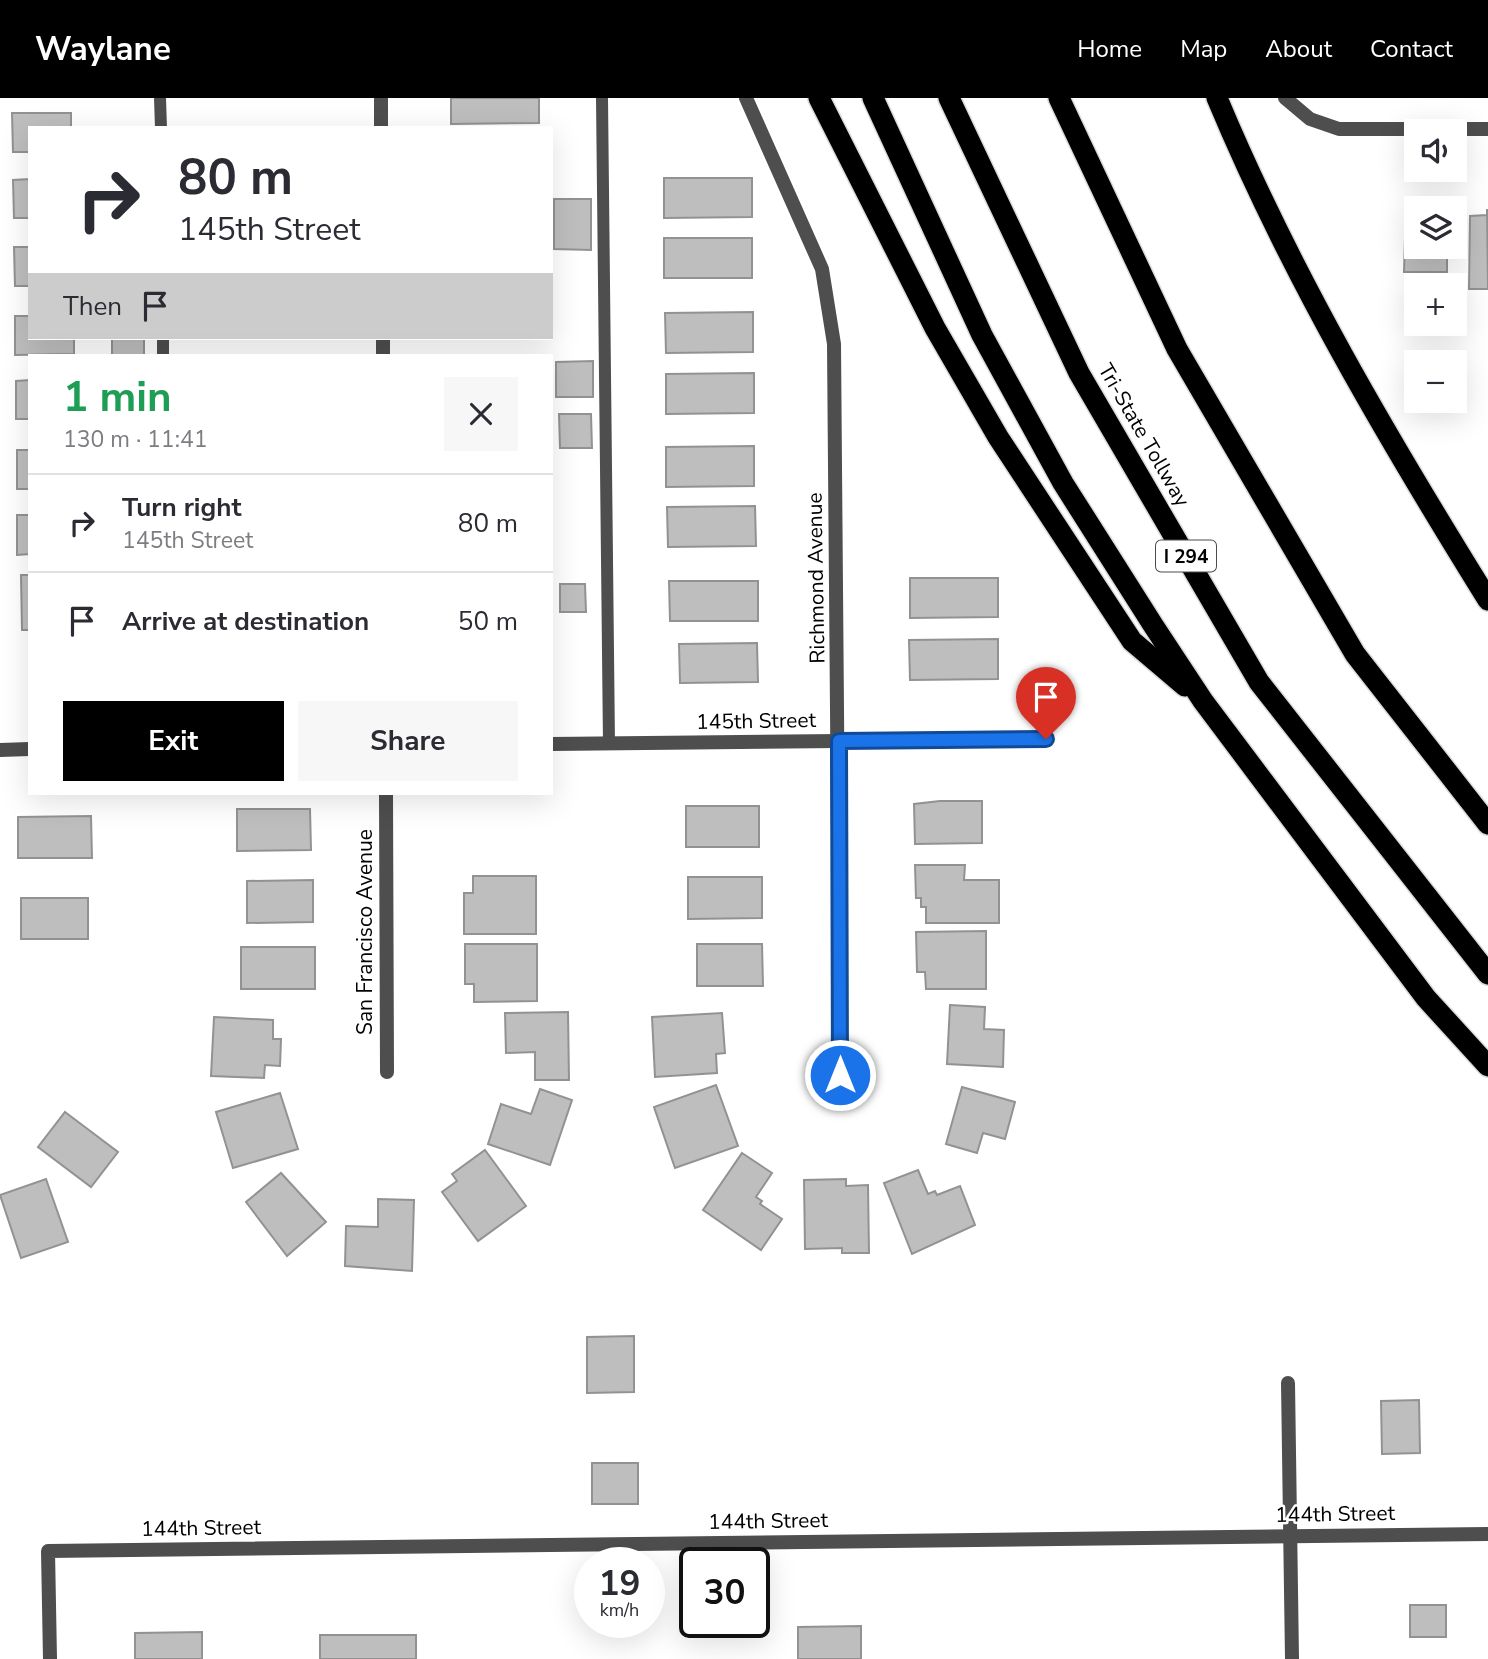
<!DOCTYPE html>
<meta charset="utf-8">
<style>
:root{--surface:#fff;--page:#f7f7f7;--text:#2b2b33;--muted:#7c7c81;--line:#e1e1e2;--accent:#000}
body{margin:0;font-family:"Nunito Sans",sans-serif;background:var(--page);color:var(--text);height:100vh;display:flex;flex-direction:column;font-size:26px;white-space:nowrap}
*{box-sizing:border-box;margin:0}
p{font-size:23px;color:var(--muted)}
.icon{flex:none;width:38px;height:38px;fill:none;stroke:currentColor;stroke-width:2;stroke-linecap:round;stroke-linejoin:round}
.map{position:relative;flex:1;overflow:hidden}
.side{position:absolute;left:28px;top:256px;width:525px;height:441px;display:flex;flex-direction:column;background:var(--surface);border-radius:0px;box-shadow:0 7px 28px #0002}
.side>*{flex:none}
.hud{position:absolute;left:28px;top:28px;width:525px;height:214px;border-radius:0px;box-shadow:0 7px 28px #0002;background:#fff;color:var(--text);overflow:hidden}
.tools{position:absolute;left:1404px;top:21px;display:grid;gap:14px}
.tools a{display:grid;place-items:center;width:63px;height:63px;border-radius:0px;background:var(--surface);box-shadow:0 7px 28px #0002;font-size:35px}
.speed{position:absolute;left:574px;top:1449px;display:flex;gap:14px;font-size:35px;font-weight:700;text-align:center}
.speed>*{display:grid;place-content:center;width:91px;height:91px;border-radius:50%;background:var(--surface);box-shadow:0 7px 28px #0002;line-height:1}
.speed small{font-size:18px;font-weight:400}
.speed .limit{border:4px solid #111;border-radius:10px;background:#fff;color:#111}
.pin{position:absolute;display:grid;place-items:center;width:60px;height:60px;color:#fff;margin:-72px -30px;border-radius:50% 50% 50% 0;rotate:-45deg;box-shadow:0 0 7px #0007}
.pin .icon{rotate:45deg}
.me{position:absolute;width:77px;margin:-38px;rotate:0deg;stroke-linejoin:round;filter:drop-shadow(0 0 5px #0008)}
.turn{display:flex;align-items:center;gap:24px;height:147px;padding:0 35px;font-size:32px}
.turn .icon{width:91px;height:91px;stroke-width:2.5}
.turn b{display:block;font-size:49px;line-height:60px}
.then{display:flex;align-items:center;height:66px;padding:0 35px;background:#0003;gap:14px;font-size:26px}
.round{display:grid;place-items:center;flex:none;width:74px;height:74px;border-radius:0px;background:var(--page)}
.headline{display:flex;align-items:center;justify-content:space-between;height:119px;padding:0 35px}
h1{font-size:42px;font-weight:700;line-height:52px;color:#1e9e55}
.cta{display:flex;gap:14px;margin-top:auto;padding:14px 35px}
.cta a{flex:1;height:80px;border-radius:0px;background:var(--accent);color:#fff;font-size:28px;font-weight:700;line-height:80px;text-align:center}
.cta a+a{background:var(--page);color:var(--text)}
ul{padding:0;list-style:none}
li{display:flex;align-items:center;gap:21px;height:98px;padding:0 35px;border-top:2px solid var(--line)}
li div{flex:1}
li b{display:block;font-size:26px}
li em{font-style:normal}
header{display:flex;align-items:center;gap:42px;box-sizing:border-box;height:98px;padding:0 35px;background:var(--accent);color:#fff}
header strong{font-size:33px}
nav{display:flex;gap:38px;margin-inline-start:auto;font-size:24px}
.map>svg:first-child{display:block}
.building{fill:#bebebe;stroke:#929292;stroke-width:2}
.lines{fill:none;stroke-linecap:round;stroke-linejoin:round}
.motorway-casing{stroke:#dbdbdb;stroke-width:24}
.service{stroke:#4e4e4e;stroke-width:12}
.minor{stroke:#4e4e4e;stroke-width:14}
.motorway{stroke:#000;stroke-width:21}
.route-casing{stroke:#114b97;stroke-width:18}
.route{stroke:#1a73e8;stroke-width:12}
.labels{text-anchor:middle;stroke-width:5;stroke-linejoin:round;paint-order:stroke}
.shield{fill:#fff;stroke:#4c4c4c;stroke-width:2}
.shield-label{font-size:19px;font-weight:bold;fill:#000}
.street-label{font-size:21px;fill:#000;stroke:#fff}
</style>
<header>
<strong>Waylane</strong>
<nav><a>Home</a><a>Map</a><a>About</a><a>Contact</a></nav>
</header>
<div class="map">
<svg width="1488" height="1561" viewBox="0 0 1488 1561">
<rect width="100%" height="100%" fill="#fff"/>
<g class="building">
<polygon points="451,0 539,0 539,25 451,26"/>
<polygon points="12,15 71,15 71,30 30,30 30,54 13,54"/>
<polygon points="664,80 752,80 752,119 664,120"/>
<polygon points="30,81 30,120 14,120 13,82"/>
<polygon points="554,101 591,101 591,152 554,151"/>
<polygon points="1406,106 1444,106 1444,110 1416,110 1416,149 1447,149 1447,174 1404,174"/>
<polygon points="1487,111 1488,191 1469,191 1470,118 1487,117"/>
<rect x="664" y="140" width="88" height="40"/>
<polygon points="14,149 30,149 30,188 15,188"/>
<polygon points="1435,185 1464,185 1465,214 1454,214 1454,187 1435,187"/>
<polygon points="753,214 753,254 666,255 665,215"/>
<polygon points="15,218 30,218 30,240 74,240 74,256 15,257"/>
<rect x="112" y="240" width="32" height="17"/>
<polygon points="593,263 593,299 556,299 556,264"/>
<polygon points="754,275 754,315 666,316 666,276"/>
<polygon points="30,282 30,321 16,321 16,283"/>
<polygon points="559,316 591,316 592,350 560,350"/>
<polygon points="754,348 754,388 666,389 666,349"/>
<rect x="17" y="352" width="13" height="39"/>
<polygon points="755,408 756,448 668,449 667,409"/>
<polygon points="17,417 30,417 30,456 17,457"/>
<polygon points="21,477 30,477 30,532 22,532"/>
<polygon points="910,480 998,480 998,519 910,520"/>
<polygon points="669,483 758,483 758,523 670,523"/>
<polygon points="560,486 585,486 586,514 560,514"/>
<polygon points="998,541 998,581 910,582 909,542"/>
<polygon points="757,545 758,584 680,585 679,546"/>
<polygon points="940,703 982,703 982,745 915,746 914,706"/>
<rect x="686" y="708" width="73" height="41"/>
<polygon points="237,711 310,711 311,752 237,753"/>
<polygon points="91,718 92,760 18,760 18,719"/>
<polygon points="915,767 965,767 964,782 999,782 999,825 926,825 926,809 921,809 921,800 916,800"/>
<polygon points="473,778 536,778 536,836 464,836 464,795 473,795"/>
<polygon points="688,779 762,779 762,820 688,821"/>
<polygon points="313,782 313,824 247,825 247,783"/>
<rect x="21" y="800" width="67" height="41"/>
<polygon points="986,833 986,891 926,891 925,874 917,874 916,834"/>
<polygon points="465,846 537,846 537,903 474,904 474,886 465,886"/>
<polygon points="697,846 762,846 763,888 697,888"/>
<rect x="241" y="849" width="74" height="42"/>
<polygon points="950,907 985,909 984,931 1004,932 1003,969 947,966"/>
<polygon points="568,914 569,982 535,982 535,954 506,955 505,915"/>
<polygon points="722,915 725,955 716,956 717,975 655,979 652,919"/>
<polygon points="214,919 273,922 273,941 281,941 280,968 265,967 264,980 211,978"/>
<polygon points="716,987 738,1048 675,1070 654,1009"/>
<polygon points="962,989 1015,1004 1005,1041 983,1035 977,1055 946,1046"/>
<polygon points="540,991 572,1002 550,1067 488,1046 501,1006 531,1016"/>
<polygon points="280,995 298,1051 233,1070 216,1014"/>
<polygon points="65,1014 118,1054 91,1089 38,1049"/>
<polygon points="485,1052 526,1108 478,1143 442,1094 457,1083 452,1076"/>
<polygon points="742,1055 772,1075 756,1099 762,1103 760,1106 782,1121 761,1152 703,1112"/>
<polygon points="918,1072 928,1096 935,1093 937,1097 960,1088 975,1127 912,1156 884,1085"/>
<polygon points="281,1075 326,1124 287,1158 246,1104"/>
<polygon points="46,1081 68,1144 21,1160 0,1097"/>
<polygon points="846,1081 846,1088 868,1087 869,1155 842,1155 842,1150 805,1151 804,1082"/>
<polygon points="378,1101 414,1102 412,1173 345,1168 346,1128 378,1129"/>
<polygon points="634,1238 634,1294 587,1295 587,1239"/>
<polygon points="1419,1302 1420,1355 1382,1356 1381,1303"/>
<rect x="592" y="1365" width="46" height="41"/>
<rect x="1410" y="1507" width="36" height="32"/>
<polygon points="861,1528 861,1561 798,1561 798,1529"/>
<polygon points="202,1534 202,1561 135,1561 135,1535"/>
<rect x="320" y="1537" width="96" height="24"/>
</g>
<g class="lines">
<g class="motorway-casing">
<g id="motorway">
<polyline points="819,0 935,230 998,339 1132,543 1185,588"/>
<polyline points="873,0 982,237 1063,385 1153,527 1203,603 1426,900 1488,968"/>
<polyline points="949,0 1079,275 1259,584 1488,876"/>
<polyline points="1059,0 1177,251 1355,556 1488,726"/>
<path d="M1217 0C1290 175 1388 341 1488 502"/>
</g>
</g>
<g class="service">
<polyline points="160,0 161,30"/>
<polyline points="602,0 609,646"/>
<polyline points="163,240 163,257"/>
</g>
<g class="minor">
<polyline points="381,0 381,30"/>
<polyline points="746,0 822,171 834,246 840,977"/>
<polyline points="1285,0 1310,21 1339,31 1488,31"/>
<polyline points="383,240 383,257"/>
<polyline points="551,646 1046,641"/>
<polyline points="0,652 30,651"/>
<polyline points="386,695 387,974"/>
<polyline points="1288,1285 1292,1561"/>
<polyline points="50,1561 48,1453 1488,1436"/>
</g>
<use href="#motorway" class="motorway"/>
</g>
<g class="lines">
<g class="route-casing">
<polyline id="route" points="840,977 839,643 1046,641"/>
</g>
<use href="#route" class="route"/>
</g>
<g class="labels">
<rect class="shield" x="1156" y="442.5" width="60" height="31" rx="5"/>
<g class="shield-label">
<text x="1186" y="465">I 294</text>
</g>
<g class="street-label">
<text transform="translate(1144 337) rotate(60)" y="7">Tri-State Tollway</text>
<text transform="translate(816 480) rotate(-91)" y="7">Richmond Avenue</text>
<text transform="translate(756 623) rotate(-1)" y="7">145th Street</text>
<text transform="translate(365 834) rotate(-90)" y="7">San Francisco Avenue</text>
<text transform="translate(1335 1416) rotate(-1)" y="7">144th Street</text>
<text transform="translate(768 1423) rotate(-1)" y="7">144th Street</text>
<text transform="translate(201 1430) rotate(-1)" y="7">144th Street</text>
</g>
</g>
</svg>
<div class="tools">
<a><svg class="icon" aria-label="sound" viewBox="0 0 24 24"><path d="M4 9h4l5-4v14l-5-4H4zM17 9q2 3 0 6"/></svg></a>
<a><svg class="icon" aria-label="layers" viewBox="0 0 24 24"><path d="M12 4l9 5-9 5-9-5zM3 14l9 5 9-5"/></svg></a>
<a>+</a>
<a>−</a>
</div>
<div class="speed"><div>19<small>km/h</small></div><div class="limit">30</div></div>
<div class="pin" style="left:1046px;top:641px;background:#d93025"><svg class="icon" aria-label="arrive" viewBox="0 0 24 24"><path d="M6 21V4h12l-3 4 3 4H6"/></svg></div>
<svg class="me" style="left:840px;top:977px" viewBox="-20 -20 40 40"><circle r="17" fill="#1a73e8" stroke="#fff" stroke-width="3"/><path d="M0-11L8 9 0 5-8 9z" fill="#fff"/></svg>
<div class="hud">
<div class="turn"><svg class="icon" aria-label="right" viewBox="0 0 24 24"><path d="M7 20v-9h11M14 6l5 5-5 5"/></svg><div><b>80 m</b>145th Street</div></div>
<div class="then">Then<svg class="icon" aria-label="arrive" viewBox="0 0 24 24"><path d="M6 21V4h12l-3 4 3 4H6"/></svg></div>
</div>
<section class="side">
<div class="headline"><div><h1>1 min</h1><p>130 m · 11:41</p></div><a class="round"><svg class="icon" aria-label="close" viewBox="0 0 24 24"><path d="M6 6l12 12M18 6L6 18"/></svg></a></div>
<ul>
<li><svg class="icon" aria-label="right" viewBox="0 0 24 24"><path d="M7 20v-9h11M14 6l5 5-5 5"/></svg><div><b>Turn right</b><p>145th Street</p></div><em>80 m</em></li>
<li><svg class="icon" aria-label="arrive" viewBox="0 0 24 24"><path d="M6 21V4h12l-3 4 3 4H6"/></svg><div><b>Arrive at destination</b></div><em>50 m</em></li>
</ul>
<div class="cta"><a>Exit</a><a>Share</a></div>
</section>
</div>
